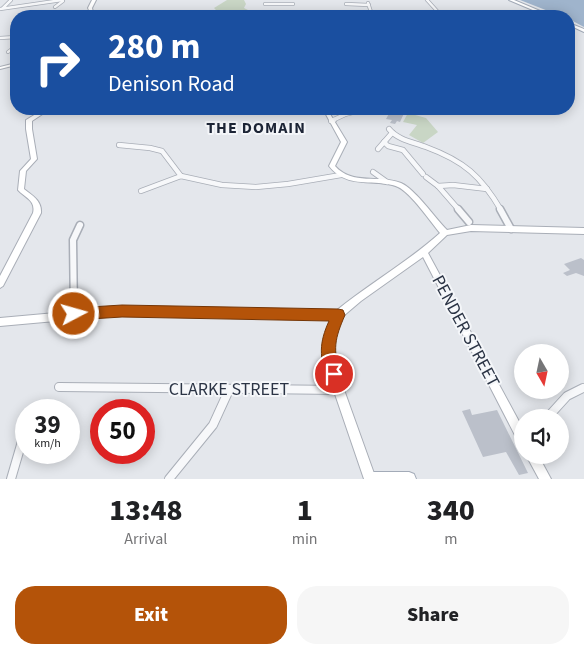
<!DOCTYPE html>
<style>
:root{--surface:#fff;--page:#f6f6f6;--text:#202124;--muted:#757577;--accent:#b45309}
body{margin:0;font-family:"Source Sans 3",sans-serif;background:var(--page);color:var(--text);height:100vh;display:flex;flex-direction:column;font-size:19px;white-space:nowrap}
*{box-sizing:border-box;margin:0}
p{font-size:16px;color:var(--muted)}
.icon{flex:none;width:28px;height:28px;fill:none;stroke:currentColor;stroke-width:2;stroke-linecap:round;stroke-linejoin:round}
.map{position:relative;height:479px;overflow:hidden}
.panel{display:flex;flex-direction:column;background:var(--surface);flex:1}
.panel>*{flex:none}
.hud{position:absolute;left:10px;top:10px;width:565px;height:105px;border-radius:20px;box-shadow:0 2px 12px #0003;background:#1a4fa0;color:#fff;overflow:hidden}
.needle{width:32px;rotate:171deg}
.tools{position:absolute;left:514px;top:344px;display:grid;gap:10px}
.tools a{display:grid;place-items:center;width:55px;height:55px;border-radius:50%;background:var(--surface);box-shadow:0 2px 12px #0003;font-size:25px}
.speed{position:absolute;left:15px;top:399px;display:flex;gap:10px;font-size:25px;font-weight:700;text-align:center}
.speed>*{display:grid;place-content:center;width:65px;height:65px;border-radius:50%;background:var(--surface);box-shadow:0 2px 12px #0003;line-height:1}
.speed small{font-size:12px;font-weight:400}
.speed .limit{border:8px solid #d22;background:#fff;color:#111}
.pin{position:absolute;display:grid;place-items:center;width:42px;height:42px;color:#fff;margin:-21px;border:2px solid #fff;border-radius:50%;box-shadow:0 1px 5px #0007}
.me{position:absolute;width:55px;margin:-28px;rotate:84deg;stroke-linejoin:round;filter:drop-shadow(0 0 4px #0008)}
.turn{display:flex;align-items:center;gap:18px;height:105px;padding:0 15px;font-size:22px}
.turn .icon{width:65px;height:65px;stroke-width:2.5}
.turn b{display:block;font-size:35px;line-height:42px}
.eta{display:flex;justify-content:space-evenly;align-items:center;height:85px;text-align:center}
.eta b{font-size:30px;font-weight:800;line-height:35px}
.cta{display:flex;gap:10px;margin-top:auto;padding:10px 15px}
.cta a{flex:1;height:58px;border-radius:20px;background:var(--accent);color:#fff;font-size:20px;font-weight:800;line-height:58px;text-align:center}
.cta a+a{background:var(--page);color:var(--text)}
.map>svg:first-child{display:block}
.built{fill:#d2d6de}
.green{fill:#c9d6c5}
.water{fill:#9fb4cc}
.building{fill:#bbc0ca}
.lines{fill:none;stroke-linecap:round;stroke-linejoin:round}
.street-tunnel-far1{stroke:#bfc3cb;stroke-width:2.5;stroke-dasharray:2.5 1;stroke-linecap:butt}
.street-tunnel{stroke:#bfc3cb;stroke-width:4;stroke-dasharray:4 2;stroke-linecap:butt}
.street-far4-casing{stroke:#a9aeb7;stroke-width:4}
.street-far3-casing{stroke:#a9aeb7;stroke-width:5}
.street-far2-casing{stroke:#a9aeb7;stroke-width:6}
.street-far1-casing{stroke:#a9aeb7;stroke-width:9}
.street-casing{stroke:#a9aeb7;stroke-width:10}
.secondary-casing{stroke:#a9aeb7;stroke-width:2}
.primary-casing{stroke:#a3abb8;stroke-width:2}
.street-far4{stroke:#f7f8fa;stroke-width:2.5}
.street-far3{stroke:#f7f8fa;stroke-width:4}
.street-far2{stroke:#f7f8fa;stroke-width:4.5}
.street-far1{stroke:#f7f8fa;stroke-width:6}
.street{stroke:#f7f8fa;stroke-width:8}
.secondary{fill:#fff;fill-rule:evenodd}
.primary{fill:#fff;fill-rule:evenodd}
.route{fill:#b45309;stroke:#753606}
.labels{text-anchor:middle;stroke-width:4;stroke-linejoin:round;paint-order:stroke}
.far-district-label{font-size:16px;font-weight:bold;letter-spacing:1px;fill:#1d2536;stroke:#f4f6f9}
.near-street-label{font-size:18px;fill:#2b3445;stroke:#f4f6f9}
</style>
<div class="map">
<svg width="584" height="479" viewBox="0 0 584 479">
<rect width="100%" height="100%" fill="#e4e7ec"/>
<rect class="built" x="172" y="13" width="73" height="3"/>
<g class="green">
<polygon points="227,0 244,0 246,4 244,8 250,11 217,11 214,8"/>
<polygon points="408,113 426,118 438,132 423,143 409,135 417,125 403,122"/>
</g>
<polygon class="water" points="520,0 584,0 584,27 569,19 569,16 561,16"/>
<g class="building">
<polygon points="399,109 406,109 400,122 397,121 395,124 390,123 392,120 386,119 391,110 398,111"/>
<polygon points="581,258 584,260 584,276 576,273 567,276 563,273 570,270 564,264"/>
<polygon points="470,409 472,415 497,410 528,473 519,475 506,452 483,457 462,411"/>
</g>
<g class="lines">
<polyline class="street-tunnel-far1" points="569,52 573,52 571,49"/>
<polyline class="street-tunnel" points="569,52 573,52"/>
<g class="street-far4-casing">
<g id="street-far4">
<polyline points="427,0 438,12"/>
<polyline points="368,3 371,12 376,16"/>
<polyline points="265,4 293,4"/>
<polyline points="346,4 369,5"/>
<polyline points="55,7 63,1"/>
<polyline points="3,8 11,0"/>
<polyline points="0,9 62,0"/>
<polyline points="0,38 16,37"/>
<polyline points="8,52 16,46"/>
</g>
</g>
<g class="street-far3-casing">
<polyline id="street-far3" points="331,121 346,114 366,109"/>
</g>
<g class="street-far2-casing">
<g id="street-far2">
<polyline points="331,121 334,120"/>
<path d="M389 129C398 140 413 142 426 147 464 161 481 176 501 210"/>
<polyline points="384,142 388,146 403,150 423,174"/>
<polyline points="119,145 150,148 162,151 181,176"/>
<polyline points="378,149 392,133"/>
<polyline points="373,172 387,182"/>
<polyline points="426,177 438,186 459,210"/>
<polyline points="438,186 453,185 487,189"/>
<polyline points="141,191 181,176 222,185 256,187 288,184 341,175"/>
</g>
</g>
<g class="street-far1-casing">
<g id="street-far1">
<polyline points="458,209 469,222"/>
<polyline points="500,209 511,229"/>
<polyline points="74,314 73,240 80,225"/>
</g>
</g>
<g class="street-casing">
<g id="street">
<polyline points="59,387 339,390"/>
<polyline points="547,418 567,396 583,388"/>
<polyline points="11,479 23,438"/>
<polyline points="169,479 213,425 229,390"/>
</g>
</g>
<g class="secondary-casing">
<g id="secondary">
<path d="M92 0H96L92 8 93 12 99 16C92 16 90 13 88 8Z"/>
<polygon points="172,11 541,12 543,13 541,14 172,13 152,16 145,16"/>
<polygon points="16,63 16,65 0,69 0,67"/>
<path d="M44 109H50L32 121V129L37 159 26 171 24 189C33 196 42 201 41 213L3 286 0 288V276L33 213C36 200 25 198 18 190L20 171 31 159 26 129V120Z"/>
<path d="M323 109H327L347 142 335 166C353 186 378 174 401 183 415 189 435 218 447 230L471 225 584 228V234L471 231 447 235 428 253 522 427V442L518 441 423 257 361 301 341 318 334 337 333 359 376 479H364L323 359 324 337 332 319 122 315 0 326V318L122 307 336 311C370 283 408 262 440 233 430 221 411 193 398 187 392 184 385 184 379 183 359 182 342 183 329 166L341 142Z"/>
<polygon points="526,455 538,455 551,479 539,479"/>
</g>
</g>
<g class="primary-casing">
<g id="primary">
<polygon points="509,0 514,0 552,16 547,16"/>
<polygon points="569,23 584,29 584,32 569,25"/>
<polygon points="371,472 409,472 414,474 416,479 364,479 366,474"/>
</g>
</g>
<use href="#street-far4" class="street-far4"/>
<use href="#street-far3" class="street-far3"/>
<use href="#street-far2" class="street-far2"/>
<use href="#street-far1" class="street-far1"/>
<use href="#street" class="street"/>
<use href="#secondary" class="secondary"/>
<use href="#primary" class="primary"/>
</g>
<path class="route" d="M122 305 338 309 343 310 345 315C335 338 332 350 341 374L339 380 334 382 328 380C319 357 319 343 329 321L122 317 74 320 70 318 68 314 70 310 74 308Z"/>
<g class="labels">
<g class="far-district-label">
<text x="256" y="133">THE DOMAIN</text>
</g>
<g class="near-street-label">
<text transform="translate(466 331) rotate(62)" y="6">PENDER STREET</text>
<text x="229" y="395">CLARKE STREET</text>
</g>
</g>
</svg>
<div class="tools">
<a><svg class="needle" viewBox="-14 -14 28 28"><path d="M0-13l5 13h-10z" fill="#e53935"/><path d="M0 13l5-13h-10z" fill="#757577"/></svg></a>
<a><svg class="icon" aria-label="sound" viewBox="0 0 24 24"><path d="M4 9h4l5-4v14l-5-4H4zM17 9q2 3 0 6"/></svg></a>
</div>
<div class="speed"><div>39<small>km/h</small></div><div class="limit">50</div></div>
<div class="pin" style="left:334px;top:374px;background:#d93025"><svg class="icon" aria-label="arrive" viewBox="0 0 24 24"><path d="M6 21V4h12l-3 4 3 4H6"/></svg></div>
<svg class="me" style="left:74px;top:314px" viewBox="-20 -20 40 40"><circle r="17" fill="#b45309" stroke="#fff" stroke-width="3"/><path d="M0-11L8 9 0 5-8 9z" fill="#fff"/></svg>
<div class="hud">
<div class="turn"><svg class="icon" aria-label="right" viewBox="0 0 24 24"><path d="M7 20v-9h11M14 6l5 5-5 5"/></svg><div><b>280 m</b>Denison Road</div></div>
</div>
</div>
<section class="panel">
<div class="eta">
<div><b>13:48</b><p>Arrival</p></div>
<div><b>1</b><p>min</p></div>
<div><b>340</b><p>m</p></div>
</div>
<div class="cta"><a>Exit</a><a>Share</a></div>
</section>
